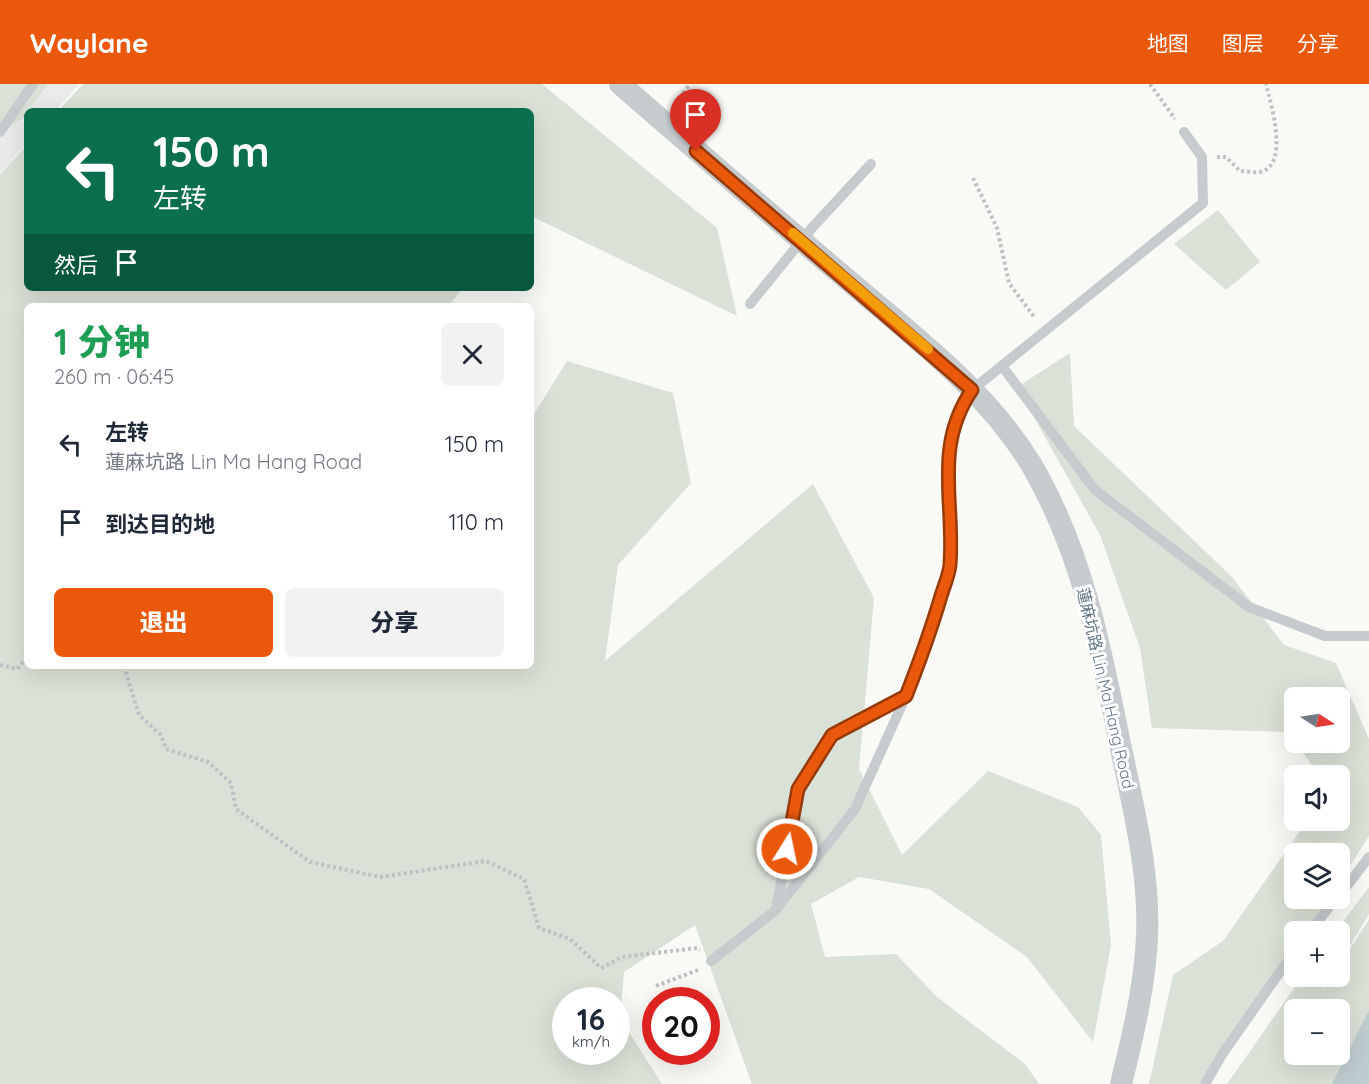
<!DOCTYPE html>
<html lang="zh">
<meta charset="utf-8">
<style>
:root{--surface:#fff;--page:#f2f2f3;--text:#1f2937;--muted:#747a83;--accent:#ea580c}
body{margin:0;font-family:Quicksand,"Noto Sans SC",sans-serif;background:var(--page);color:var(--text);height:100vh;display:flex;flex-direction:column;font-size:22px;white-space:nowrap}
*{box-sizing:border-box;margin:0}
p{font-size:20px;color:var(--muted)}
.icon{flex:none;width:33px;height:33px;fill:none;stroke:currentColor;stroke-width:2;stroke-linecap:round;stroke-linejoin:round}
.map{position:relative;flex:1;overflow:hidden}
.details{position:absolute;left:24px;top:219px;width:510px;height:366px;display:flex;flex-direction:column;background:var(--surface);border-radius:9px;box-shadow:0 6px 24px #0002}
.details>*{flex:none}
.top-card{position:absolute;left:24px;top:24px;width:510px;height:183px;border-radius:9px;box-shadow:0 6px 24px #0002;background:#0b6e4f;color:#fff;overflow:hidden}
.needle{width:39px;rotate:102deg}
.fabs{position:absolute;left:1284px;top:603px;display:grid;gap:12px}
.fabs a{display:grid;place-items:center;width:66px;height:66px;border-radius:9px;background:var(--surface);box-shadow:0 6px 24px #0002;font-size:30px}
.speed{position:absolute;left:552px;top:903px;display:flex;gap:12px;font-size:30px;font-weight:700;text-align:center}
.speed>*{display:grid;place-content:center;width:78px;height:78px;border-radius:50%;background:var(--surface);box-shadow:0 6px 24px #0002;line-height:1}
.speed small{font-size:15px;font-weight:400}
.speed .limit{border:9px solid #d22;background:#fff;color:#111}
.pin{position:absolute;display:grid;place-items:center;width:51px;height:51px;color:#fff;margin:-62px -26px;border-radius:50% 50% 50% 0;rotate:-45deg;box-shadow:0 0 6px #0007}
.pin .icon{rotate:45deg}
.me{position:absolute;width:66px;margin:-33px;rotate:10deg;stroke-linejoin:round;filter:drop-shadow(0 0 4px #0008)}
.turn{display:flex;align-items:center;gap:21px;height:126px;padding:0 30px;font-size:27px}
.turn .icon{width:78px;height:78px;stroke-width:2.5}
.turn b{display:block;font-size:42px;line-height:51px}
.then{display:flex;align-items:center;height:57px;padding:0 30px;background:#0003;gap:12px;font-size:22px}
.round{display:grid;place-items:center;flex:none;width:63px;height:63px;border-radius:9px;background:var(--page)}
.headline{display:flex;align-items:center;justify-content:space-between;height:102px;padding:0 30px}
h1{font-size:36px;font-weight:800;line-height:45px;color:#1e9e55}
.cta{display:flex;gap:12px;margin-top:auto;padding:12px 30px}
.cta a{flex:1;height:69px;border-radius:9px;background:var(--accent);color:#fff;font-size:24px;font-weight:800;line-height:69px;text-align:center}
.cta a+a{background:var(--page);color:var(--text)}
ul{padding:0;list-style:none}
li{display:flex;align-items:center;gap:18px;height:78px;padding:0 30px}
li div{flex:1}
li b{display:block;font-size:22px}
li em{font-style:normal}
header{display:flex;align-items:center;gap:36px;box-sizing:border-box;height:84px;padding:0 30px;background:var(--accent);color:#fff}
header strong{font-size:28px}
nav{display:flex;gap:33px;margin-inline-start:auto;font-size:21px}
.map>svg:first-child{display:block}
.built{fill:#e9eae9}
.green{fill:#dae1d6;fill-rule:evenodd}
.water{fill:#bfccd0}
.lines{fill:none;stroke-linecap:round;stroke-linejoin:round}
.path{stroke:#bfc2c4;stroke-width:4;stroke-dasharray:3 3;stroke-linecap:butt}
.lane{stroke:#c6cbce;stroke-width:10}
.street{stroke:#c6cbce;stroke-width:22}
.route-casing{stroke:#983908;stroke-width:15}
.route{stroke:#ea580c;stroke-width:10}
.slow{stroke:#f59e0b;stroke-width:10}
.labels{text-anchor:middle;stroke-width:6;stroke-linejoin:round;paint-order:stroke}
.street-label{font-size:16px;fill:#607684;stroke:#fff}
</style>
<header>
<strong>Waylane</strong>
<nav><a>地图</a><a>图层</a><a>分享</a></nav>
</header>
<div class="map">
<svg width="1369" height="1000" viewBox="0 0 1369 1000">
<rect width="100%" height="100%" fill="#f9f9f6"/>
<polygon class="built" points="0,0 79,0 55,27 27,27 27,59 0,89"/>
<g class="green">
<polygon points="0,0 48,0 22,35 0,47"/>
<polygon points="83,0 542,0 717,144 737,232 531,132 531,27 58,27"/>
<path d="M27 61V204H463L448 222H27V582H531V335L567 277 673 309 691 399 618 481 605 577 813 400 874 514 859 685 902 771 988 687 1078 723 1101 751 1111 861 1093 958 1027 873 929 805 859 793 811 820 825 873 896 870 937 913 1025 980 1039 1000H752L695 841 624 888 620 934 662 1000H0V90ZM566 916H616V968H566Z"/>
<polygon points="1218,126 1260,178 1226,206 1174,160"/>
<polygon points="1070,269 1074,342 1232,493 1284,561 1336,579 1369,655 1369,752 1340,797 1340,770 1294,770 1294,814 1328,815 1306,847 1294,848 1294,865 1206,1000 1149,1000 1173,891 1223,857 1307,737 1340,736 1340,692 1319,691 1296,659 1340,658 1340,614 1294,614 1294,656 1289,648 1152,644 1140,564 1100,451 1017,303"/>
<polygon points="1369,803 1369,830 1340,878 1340,848 1336,847"/>
<path d="M1369 835V934L1333 1000H1227L1302 893H1331L1319 914 1332 893 1340 892V881ZM1294 926H1340V970H1294Z"/>
</g>
<polygon class="water" points="1369,926 1369,1000 1332,1000"/>
<g class="lines">
<g class="path">
<polyline points="1150,0 1175,35"/>
<polyline points="676,19 690,0"/>
<path d="M1217 73H1226L1240 87C1246 87 1254 89 1260 88 1290 82 1271 20 1266 0"/>
<polyline points="973,94 997,144 1009,199 1035,234"/>
<polyline points="0,581 17,585 27,574"/>
<polyline points="124,582 139,631 161,651 166,665 208,678 231,699 236,725 310,778 380,793 486,777 524,795 539,844 570,855 601,884 622,873 697,864 700,866"/>
<polyline points="656,902 698,886"/>
</g>
<g class="lane">
<polyline points="0,48 33,0"/>
<polyline points="750,220 811,145 871,80"/>
<polyline points="1002,282 1095,406 1249,523 1325,552 1369,552"/>
<polyline points="1340,811 1369,773"/>
<polyline points="778,823 855,725 906,612"/>
<polyline points="1310,848 1336,814"/>
<path d="M711 877 776 826 798 704 832 651 906 612C919 579 931 546 941 512 944 502 950 491 950 481 954 418 933 363 972 306L1203 119 1202 73 1184 48"/>
<polyline points="1205,1000 1223,969 1294,868"/>
</g>
<path class="street" d="M620 0C696 66 772 132 849 197 914 253 986 306 1031 380 1081 465 1100 560 1119 655 1132 719 1150 786 1147 852 1145 902 1133 951 1121 1000"/>
</g>
<g class="lines">
<g class="route-casing">
<path id="route" d="M696 67 972 306C933 363 955 418 950 481 949 491 944 502 941 512 931 546 919 579 906 612L832 651 798 705 787 765"/>
</g>
<use href="#route" class="route"/>
<polyline class="slow" points="793,149 928,265"/>
</g>
<g class="labels">
<g class="street-label">
<text transform="translate(1106 604) rotate(77)" y="6">蓮麻坑路 Lin Ma Hang Road</text>
</g>
</g>
</svg>
<div class="fabs">
<a><svg class="needle" viewBox="-14 -14 28 28"><path d="M0-13l5 13h-10z" fill="#e53935"/><path d="M0 13l5-13h-10z" fill="#747a83"/></svg></a>
<a><svg class="icon" aria-label="sound" viewBox="0 0 24 24"><path d="M4 9h4l5-4v14l-5-4H4zM17 9q2 3 0 6"/></svg></a>
<a><svg class="icon" aria-label="layers" viewBox="0 0 24 24"><path d="M12 4l9 5-9 5-9-5zM3 14l9 5 9-5"/></svg></a>
<a>+</a>
<a>−</a>
</div>
<div class="speed"><div>16<small>km/h</small></div><div class="limit">20</div></div>
<div class="pin" style="left:696px;top:67px;background:#d93025"><svg class="icon" aria-label="arrive" viewBox="0 0 24 24"><path d="M6 21V4h12l-3 4 3 4H6"/></svg></div>
<svg class="me" style="left:787px;top:765px" viewBox="-20 -20 40 40"><circle r="17" fill="#ea580c" stroke="#fff" stroke-width="3"/><path d="M0-11L8 9 0 5-8 9z" fill="#fff"/></svg>
<div class="top-card">
<div class="turn"><svg class="icon" aria-label="left" viewBox="0 0 24 24"><path d="M17 20v-9H6M10 6l-5 5 5 5"/></svg><div><b>150 m</b>左转</div></div>
<div class="then">然后<svg class="icon" aria-label="arrive" viewBox="0 0 24 24"><path d="M6 21V4h12l-3 4 3 4H6"/></svg></div>
</div>
<section class="details">
<div class="headline"><div><h1>1 分钟</h1><p>260 m · 06:45</p></div><a class="round"><svg class="icon" aria-label="close" viewBox="0 0 24 24"><path d="M6 6l12 12M18 6L6 18"/></svg></a></div>
<ul>
<li><svg class="icon" aria-label="left" viewBox="0 0 24 24"><path d="M17 20v-9H6M10 6l-5 5 5 5"/></svg><div><b>左转</b><p>蓮麻坑路 Lin Ma Hang Road</p></div><em>150 m</em></li>
<li><svg class="icon" aria-label="arrive" viewBox="0 0 24 24"><path d="M6 21V4h12l-3 4 3 4H6"/></svg><div><b>到达目的地</b></div><em>110 m</em></li>
</ul>
<div class="cta"><a>退出</a><a>分享</a></div>
</section>
</div>
